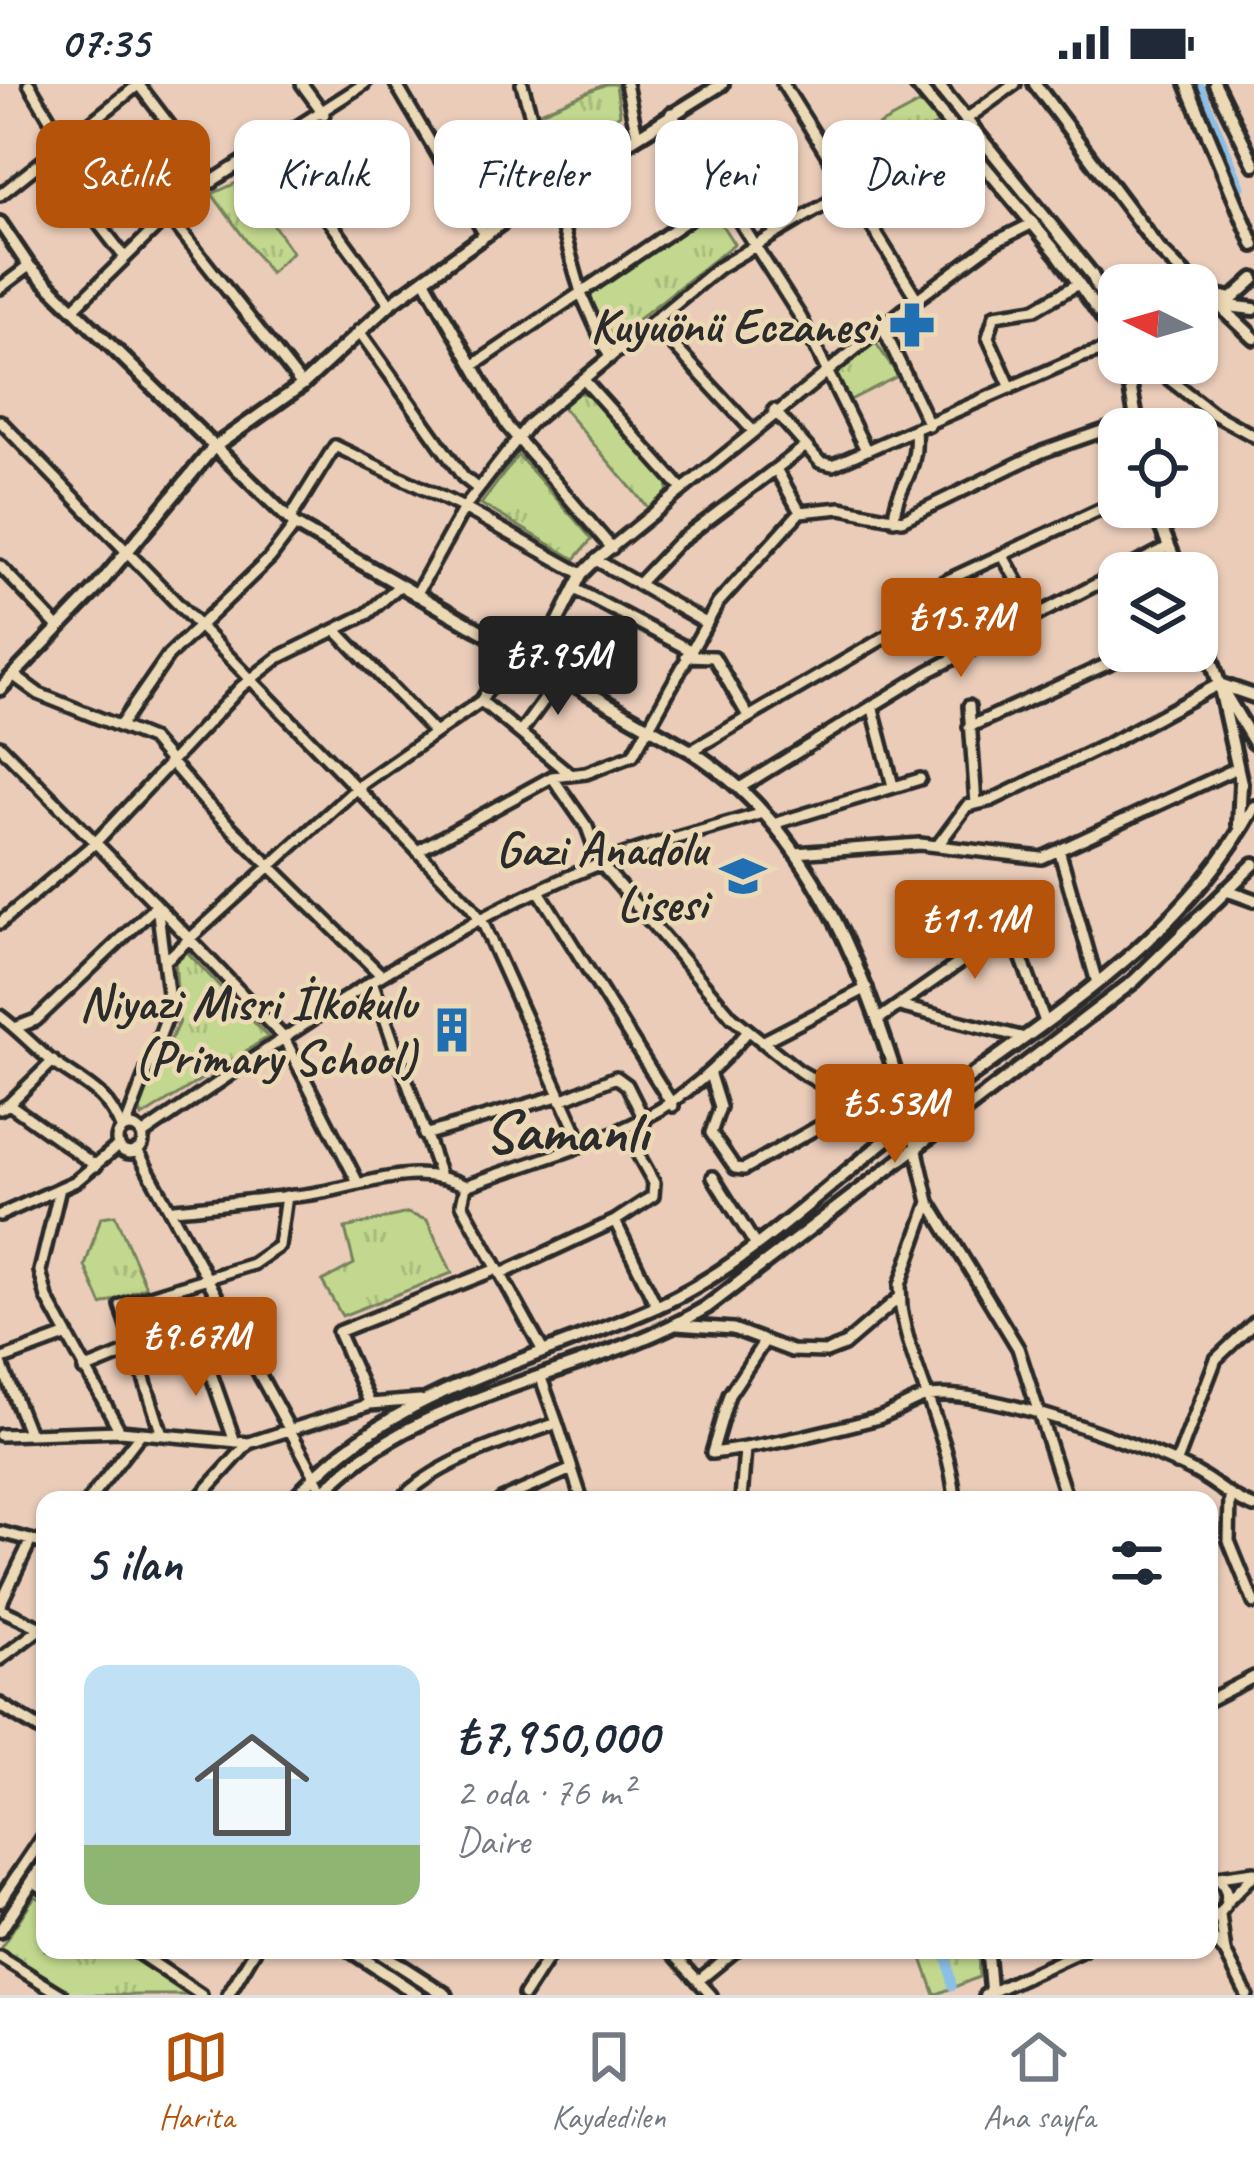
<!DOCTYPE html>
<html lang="tr">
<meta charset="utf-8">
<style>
body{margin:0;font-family:Caveat,sans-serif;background:#f6f6f7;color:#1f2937;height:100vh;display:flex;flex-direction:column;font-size:45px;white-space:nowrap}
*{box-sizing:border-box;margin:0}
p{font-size:39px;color:#747a83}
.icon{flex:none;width:66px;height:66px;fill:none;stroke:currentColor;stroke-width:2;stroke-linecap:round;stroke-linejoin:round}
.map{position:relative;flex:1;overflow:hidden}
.side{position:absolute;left:36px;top:1407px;width:1182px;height:468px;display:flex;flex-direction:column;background:#fff;border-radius:24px;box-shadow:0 3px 9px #0004}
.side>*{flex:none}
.banner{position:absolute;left:36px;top:36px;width:1182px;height:108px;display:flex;gap:24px}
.needle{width:78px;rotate:275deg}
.tools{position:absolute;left:1098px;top:180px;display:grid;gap:24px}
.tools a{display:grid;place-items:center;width:120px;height:120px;border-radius:24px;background:#fff;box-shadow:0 3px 9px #0004;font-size:60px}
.price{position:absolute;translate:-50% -102px;padding:0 27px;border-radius:12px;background:#b45309;color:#fff;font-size:39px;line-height:78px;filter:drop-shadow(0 3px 6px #0008)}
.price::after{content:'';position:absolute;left:50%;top:72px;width:36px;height:27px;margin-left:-18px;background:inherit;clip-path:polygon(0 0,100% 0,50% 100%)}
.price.selected{background:#222;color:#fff}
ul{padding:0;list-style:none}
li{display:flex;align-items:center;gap:36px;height:300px;padding:0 48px}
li+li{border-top:3px solid #e0e1e3}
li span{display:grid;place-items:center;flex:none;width:336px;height:240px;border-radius:24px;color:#555}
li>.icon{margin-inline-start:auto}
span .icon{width:144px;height:144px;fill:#fffc;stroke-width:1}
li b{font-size:51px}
h2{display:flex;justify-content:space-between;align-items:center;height:144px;padding:0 48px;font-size:51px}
.pill{padding:0 42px;border-radius:24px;background:#fff;box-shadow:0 3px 9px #0004;font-size:42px;line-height:108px}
.pill.selected{background:#b45309;color:#fff}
.status{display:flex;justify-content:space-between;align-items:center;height:84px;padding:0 60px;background:#fff;direction:ltr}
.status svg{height:33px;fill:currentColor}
.tab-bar{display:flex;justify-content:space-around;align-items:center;height:168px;border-top:3px solid #e0e1e3;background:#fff;font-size:33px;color:#747a83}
.tab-bar a{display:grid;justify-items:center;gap:6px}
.tab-bar .selected{color:#b45309}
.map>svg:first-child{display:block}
.grass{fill:url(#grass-tufts);stroke:#76825c;stroke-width:3}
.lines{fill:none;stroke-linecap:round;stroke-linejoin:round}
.canal{stroke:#8bbfe8;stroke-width:9}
.minor-casing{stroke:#2b2b2b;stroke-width:18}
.major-casing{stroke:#2b2b2b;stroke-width:20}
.minor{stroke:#ecd9b6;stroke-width:9}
.major{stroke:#ecd9b6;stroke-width:10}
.labels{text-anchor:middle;stroke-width:9;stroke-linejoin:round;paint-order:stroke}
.poi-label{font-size:48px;font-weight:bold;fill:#2b2b2b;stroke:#ecd9b6;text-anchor:end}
.district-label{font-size:60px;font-weight:bold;fill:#2b2b2b;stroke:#ecd9b6}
</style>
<div class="status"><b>07:35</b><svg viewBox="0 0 49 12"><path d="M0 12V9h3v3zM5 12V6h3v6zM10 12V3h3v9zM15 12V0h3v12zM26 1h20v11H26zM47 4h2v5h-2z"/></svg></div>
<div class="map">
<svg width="1254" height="1911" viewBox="0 0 1254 1911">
<defs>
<pattern id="grass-tufts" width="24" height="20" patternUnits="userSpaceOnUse" patternTransform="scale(3)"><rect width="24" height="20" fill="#c2d88e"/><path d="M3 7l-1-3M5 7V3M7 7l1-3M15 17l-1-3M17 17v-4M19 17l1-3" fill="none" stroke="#a7ba7b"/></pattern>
</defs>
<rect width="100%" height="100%" fill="#eaccb9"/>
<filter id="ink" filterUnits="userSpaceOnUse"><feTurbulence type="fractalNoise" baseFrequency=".00833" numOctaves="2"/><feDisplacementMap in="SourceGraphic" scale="24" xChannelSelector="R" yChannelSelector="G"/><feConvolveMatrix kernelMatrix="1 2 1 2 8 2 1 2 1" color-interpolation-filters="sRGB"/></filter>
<g filter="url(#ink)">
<!-- grass -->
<path class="grass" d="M606 0H616L620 30 556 78 547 76 538 29Z
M921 19 939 39 854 89 844 88 831 67Z
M243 96 292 168 270 189 212 110Z
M713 127 734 160 613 255 588 213Z
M874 256 898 292 850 316 835 289Z
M578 309 591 310 668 398 667 409 649 425 562 323Z
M518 371 592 455 575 475 481 420Z
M186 867 268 953 142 1033 139 1022 179 938 175 875Z
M407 1129 427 1136 452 1189 342 1232 322 1197 354 1180 345 1144Z
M115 1131 146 1203 102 1221 85 1182 101 1133Z
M35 1812 45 1818V1866H119L189 1911H71L0 1865Z
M919 1866H978L979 1893 935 1911Z"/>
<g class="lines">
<!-- canal -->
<path class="canal" d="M1199 0 1241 103
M945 1866 952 1902"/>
<!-- minor casing -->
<g class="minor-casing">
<path id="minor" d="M29 0 65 60
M138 0 213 98
M302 0 324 30
M396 0 485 151
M522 0 582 212 610 274
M626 0 637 51
M783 0 917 215
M671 29 801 234 866 366
M965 36 1015 0
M94 37 302 301
M274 61 390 220
M48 74 123 171
M0 111 138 1
M424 195 507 342 612 464
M0 204 29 182
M74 224 186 114 364 0
M653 239 752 346
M882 242 929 341
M359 247 463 393 477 404
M1148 279 1214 330 1254 352
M474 281 722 113
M584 296 682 405
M1011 304 988 253 995 231 1035 225 1078 200
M774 326 820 378 833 381 1080 273 1119 262
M0 337 468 819 482 837 582 1060
M776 385 800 428
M289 436 335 362 464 424 582 490
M894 436C895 402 919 391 915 347
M1003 472 1036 531
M596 476 704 538
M0 482 59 544
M638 500 677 459 806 362
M575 505 688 565
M416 511 464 424 529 340 718 184 954 44
M336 546 433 647
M686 572 714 573 748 632
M537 579 582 490 596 476 917 215 993 159 1033 139
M13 591 39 610 151 655 206 719 381 891
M481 617 571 691
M969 622 976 720
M873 625 893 702
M121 640 168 572 270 474 295 441
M969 643 1136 567
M520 649 561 593
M0 662 157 821 170 925 125 1044
M691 667 899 545 896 520 1119 417
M552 693 587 743 600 779 732 933 799 987 900 1045
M741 703 928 588 1168 463
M773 740 920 695
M938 761 967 722 992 716 1112 658 1219 600
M421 765 552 693 586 689 633 671 718 519 800 428 841 424 902 436 1042 368 1136 335
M795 769 920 760 1042 774 1237 684
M1060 769 1097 899
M539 807 673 1022
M0 839 95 759 241 603 278 574 367 530 398 503
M1005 847 1033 826 1044 829
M165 877 359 702 481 617 513 566
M372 897 439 1089
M903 923 1025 954
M0 932C19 946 35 964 53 978 84 1000 108 1008 122 1046
M879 935 1005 847 1015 856 1045 938
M15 944 36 936 157 821 284 954 357 1097
M762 958 867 904
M710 991 720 1023 711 1049 735 1084 744 1085 859 1020
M561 1016 616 993 627 1001 645 1037
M9 1020 53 977
M0 1025 9 1020 96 1082
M910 1037 929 1118 1018 1264 1067 1416
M117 1056a13 13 0 1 1 26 0a13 13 0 1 1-26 0Z
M142 1051C287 952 433 846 597 781 651 759 708 746 763 729
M424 1051 558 1012
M137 1066 328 1416
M713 1093 755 1160
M466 1102 462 1120 543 1267
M60 1104 40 1187 47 1214 120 1347
M929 1118 900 1201 901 1224C912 1290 950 1351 955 1416
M174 1125C214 1122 254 1115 294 1112 354 1108 408 1074 466 1102 582 1059 667 1048 748 947
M0 1131 76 1097 119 1061
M615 1137 657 1223
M501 1190 615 1137 653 1112 654 1099 624 1045
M677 1241 733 1245 792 1267 826 1268 844 1261 900 1213
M200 1258 235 1358
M764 1258 729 1311 712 1369C768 1362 820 1349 875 1335 893 1330 909 1317 925 1313 978 1300 1140 1361 1191 1386 1215 1397 1225 1412 1254 1423
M0 1276 68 1251
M0 1277 29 1350
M84 1286 133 1266
M370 1320 338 1248 497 1185
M557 1339 582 1416
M0 1351 120 1347 249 1359
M162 1351 121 1221 253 1180 279 1162 286 1112
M1176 1380 1216 1275 1254 1239
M1230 1414 1229 1457 1254 1519
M89 1416 141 1349
M197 1416 249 1359 370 1320 420 1316
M400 1416C441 1375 503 1359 557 1339L541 1294
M501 1416 572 1385
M741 1416 745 1365
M0 1448 45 1460
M0 1521 31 1456
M0 1525 41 1544
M0 1575 45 1541
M1209 1616 1254 1593
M1209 1790C1233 1800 1232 1826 1209 1837
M1218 1793 1254 1788
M33 1797 45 1805
M1227 1818 1254 1790
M1209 1850 1225 1868 1220 1831
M134 1866 201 1911
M670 1866 711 1911
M987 1866 991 1911
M1225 1868 1247 1911
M0 1873 62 1911
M698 1897 736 1866
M228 1911 255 1866
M524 1911 553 1866
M985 1911 1083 1866"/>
</g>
<!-- major casing -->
<g class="major-casing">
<path id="major" d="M916 0 1058 170 1119 257
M937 0 1092 191 1119 248
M1035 0 1158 164 1195 201
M1187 0 1254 161
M1215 0 1254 80
M0 139 29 182 295 441 691 667C818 747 869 901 910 1037
M1202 208 1232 215 1254 195
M1254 225 1219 221 1254 254
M1126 279 1138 345
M1153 423 1180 489
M1197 528 1219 600 1254 612
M0 605 96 505 213 364 302 301 390 220 524 123 722 0
M1239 741 1241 699 1219 600 1254 658
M1226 806 1254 816
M293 1416C387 1305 531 1280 658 1222 745 1183 825 1103 900 1045 1025 947 1176 867 1254 723
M317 1416C408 1307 588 1295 707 1223L1134 897 1254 780
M0 1621 45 1648
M0 1817 45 1750
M0 1847 45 1778
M350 1866 418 1911
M376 1866 446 1911"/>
</g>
<!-- minor -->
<use href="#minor" class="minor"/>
<!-- major -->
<use href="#major" class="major"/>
</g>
</g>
<!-- icons -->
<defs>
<g id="pharmacy-bare" transform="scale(3.6)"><path d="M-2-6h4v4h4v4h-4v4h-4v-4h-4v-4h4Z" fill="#1f6fb2" stroke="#ecd9b6" stroke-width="2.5" paint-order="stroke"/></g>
<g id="school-bare" transform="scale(3.6)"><path d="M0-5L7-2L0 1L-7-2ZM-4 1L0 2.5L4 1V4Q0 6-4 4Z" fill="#1f6fb2" stroke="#ecd9b6" stroke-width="2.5" paint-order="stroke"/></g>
<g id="building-bare" transform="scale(3.6)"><path d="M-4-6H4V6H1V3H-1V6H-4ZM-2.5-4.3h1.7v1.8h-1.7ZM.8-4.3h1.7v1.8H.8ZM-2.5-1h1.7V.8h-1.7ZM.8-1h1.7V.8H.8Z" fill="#1f6fb2" stroke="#ecd9b6" stroke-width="2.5" paint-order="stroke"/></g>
</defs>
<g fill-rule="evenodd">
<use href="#pharmacy-bare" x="912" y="241"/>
<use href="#school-bare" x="743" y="792"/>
<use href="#building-bare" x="452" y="946"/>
</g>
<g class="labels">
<!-- poi labels -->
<g class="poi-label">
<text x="876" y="258">Kuyuönü Eczanesi</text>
<text x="707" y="781">Gazi Anadolu<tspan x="707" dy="55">Lisesi</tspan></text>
<text x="416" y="935">Niyazi Mısri İlkokulu<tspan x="416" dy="55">(Primary School)</tspan></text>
</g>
<!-- district labels -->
<g class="district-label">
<text x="566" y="1067">Samanlı</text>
</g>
</g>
</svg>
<div class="tools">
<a><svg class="needle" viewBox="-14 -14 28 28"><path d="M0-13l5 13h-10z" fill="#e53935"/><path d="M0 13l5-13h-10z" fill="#747a83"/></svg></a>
<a><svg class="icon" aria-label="locate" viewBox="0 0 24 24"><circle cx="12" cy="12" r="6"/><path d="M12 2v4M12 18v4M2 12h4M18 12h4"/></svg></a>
<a><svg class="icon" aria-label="layers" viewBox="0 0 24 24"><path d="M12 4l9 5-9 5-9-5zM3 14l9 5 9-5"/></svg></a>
</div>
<b class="price" style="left:961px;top:596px">₺15.7M</b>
<b class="price selected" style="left:558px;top:634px">₺7.95M</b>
<b class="price" style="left:975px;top:898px">₺11.1M</b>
<b class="price" style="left:895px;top:1082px">₺5.53M</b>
<b class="price" style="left:196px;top:1315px">₺9.67M</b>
<div class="banner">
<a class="pill selected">Satılık</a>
<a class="pill">Kiralık</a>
<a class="pill">Filtreler</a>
<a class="pill">Yeni</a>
<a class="pill">Daire</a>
</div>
<section class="side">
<h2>5 ilan<svg class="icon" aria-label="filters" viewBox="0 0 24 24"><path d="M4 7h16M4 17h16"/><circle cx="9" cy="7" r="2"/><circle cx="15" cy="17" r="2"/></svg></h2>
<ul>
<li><span style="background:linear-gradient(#bfe0f5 75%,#8fb573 0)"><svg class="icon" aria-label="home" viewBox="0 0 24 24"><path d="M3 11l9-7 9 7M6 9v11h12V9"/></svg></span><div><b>₺7,950,000</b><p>2 oda · 76 m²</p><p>Daire</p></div></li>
</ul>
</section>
</div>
<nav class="tab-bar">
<a class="selected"><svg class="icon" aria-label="map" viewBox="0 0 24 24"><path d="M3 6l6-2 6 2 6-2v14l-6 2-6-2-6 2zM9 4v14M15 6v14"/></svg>Harita</a>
<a><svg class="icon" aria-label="saved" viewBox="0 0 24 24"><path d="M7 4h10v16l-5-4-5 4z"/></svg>Kaydedilen</a>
<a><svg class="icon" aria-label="home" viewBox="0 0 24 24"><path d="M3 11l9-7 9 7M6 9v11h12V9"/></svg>Ana sayfa</a>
</nav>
